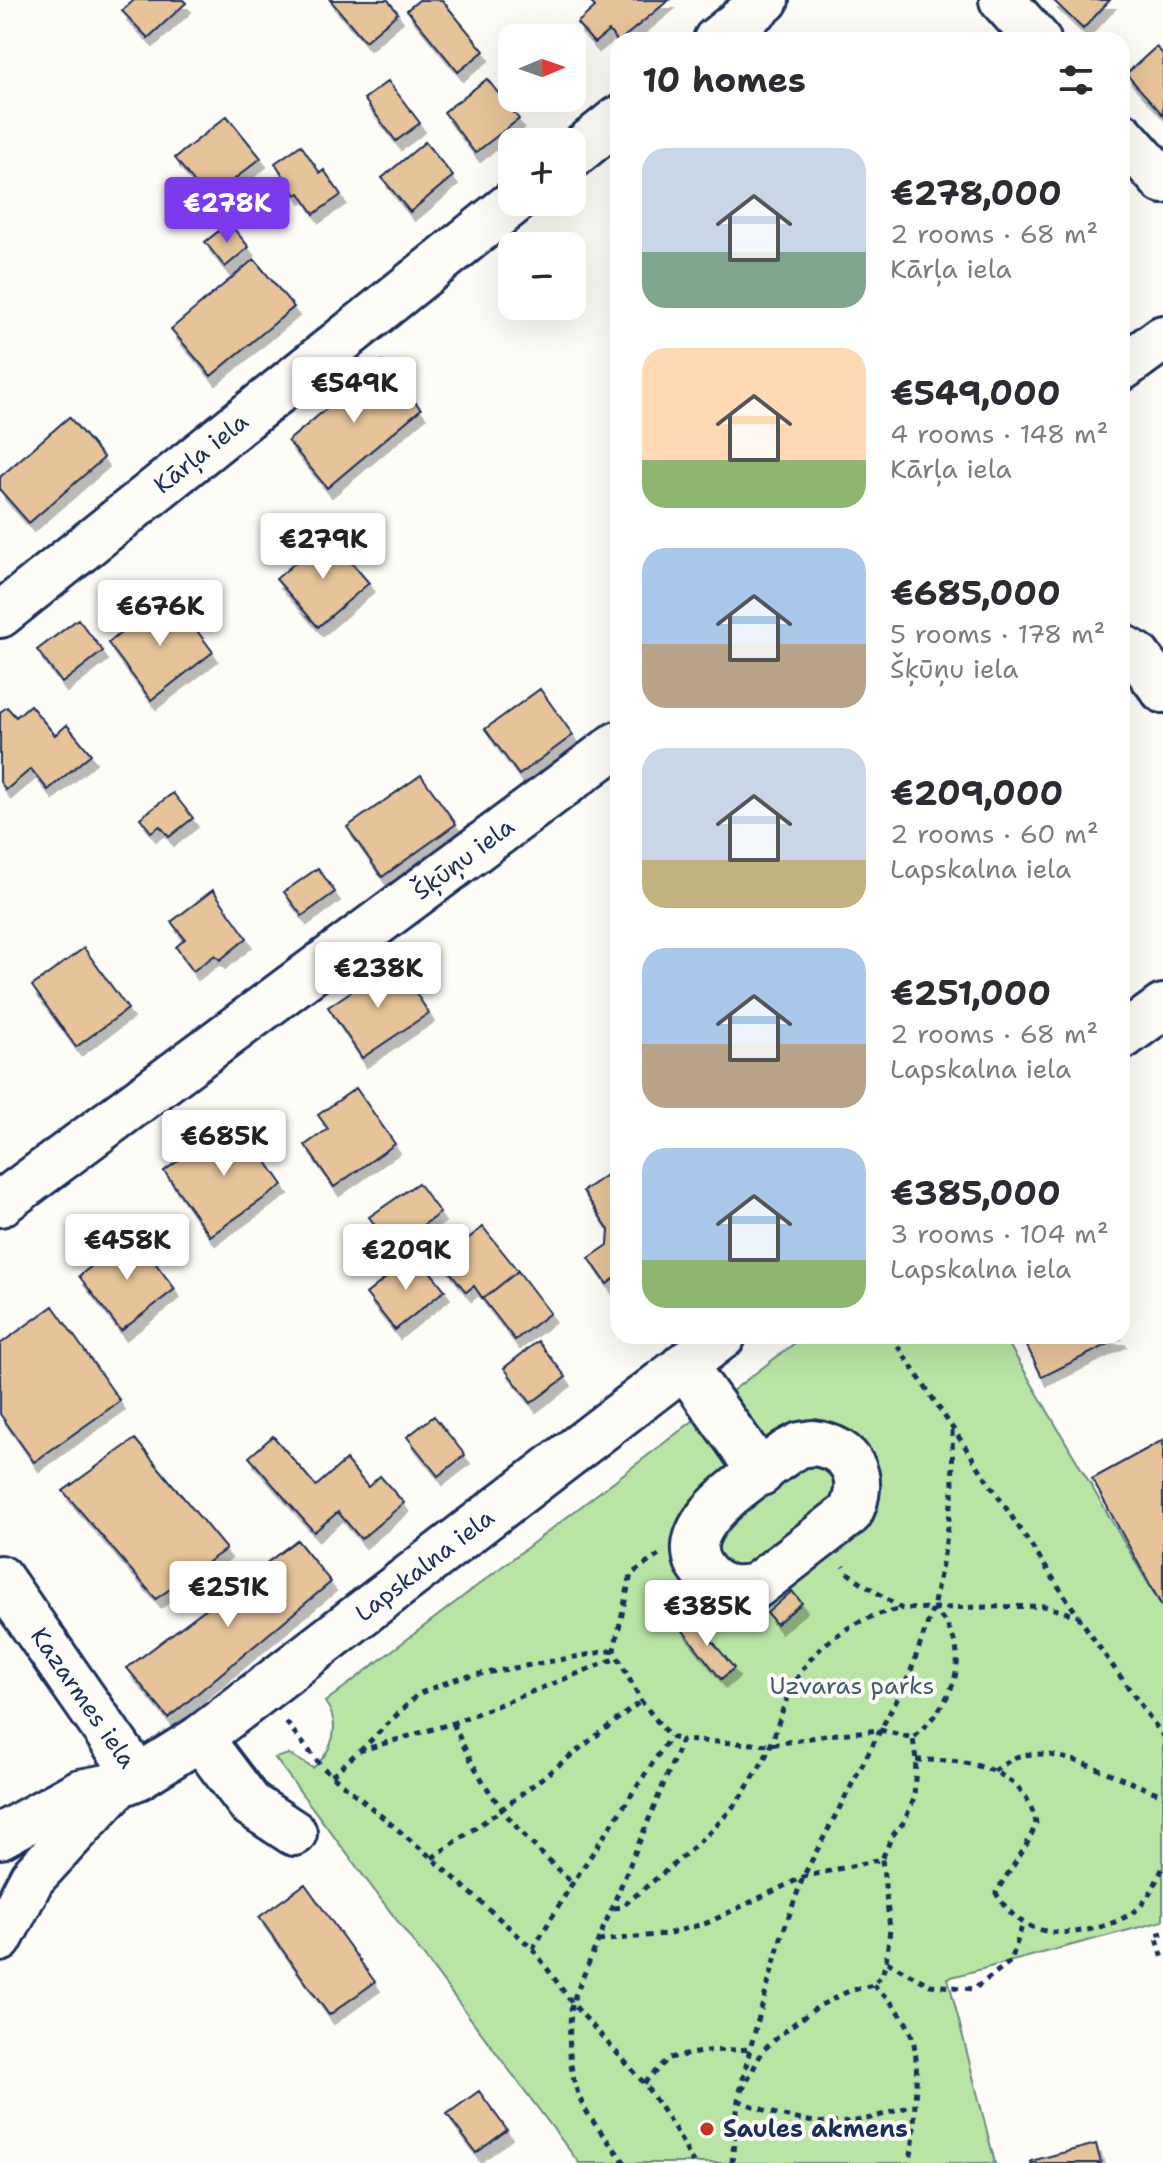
<!DOCTYPE html>
<meta charset="utf-8">
<style>
body{margin:0;font-family:"Shantell Sans",sans-serif;background:#f2f2f3;color:#2b2b33;height:100vh;display:flex;flex-direction:column;font-size:30px;white-space:nowrap}
*{box-sizing:border-box;margin:0}
p{font-size:26px;color:#7c7c81}
.icon{flex:none;width:44px;height:44px;fill:none;stroke:currentColor;stroke-width:2;stroke-linecap:round;stroke-linejoin:round}
.map{position:relative;flex:1;overflow:hidden}
.details{position:absolute;left:610px;top:32px;width:520px;height:1312px;display:flex;flex-direction:column;background:#fff;border-radius:24px;box-shadow:0 8px 32px #0002}
.details>*{flex:none}
.needle{width:52px;rotate:88deg}
.controls{position:absolute;left:498px;top:24px;display:grid;gap:16px}
.controls a{display:grid;place-items:center;width:88px;height:88px;border-radius:16px;background:#fff;box-shadow:0 8px 32px #0002;font-size:40px}
.price{position:absolute;translate:-50% -68px;padding:0 18px;border-radius:8px;background:#fff;color:#222;font-size:26px;line-height:52px;filter:drop-shadow(0 2px 4px #0008)}
.price::after{content:'';position:absolute;left:50%;top:48px;width:24px;height:18px;margin-left:-12px;background:inherit;clip-path:polygon(0 0,100% 0,50% 100%)}
.price.current{background:#7c3aed;color:#fff}
ul{padding:0;list-style:none}
li{display:flex;align-items:center;gap:24px;height:200px;padding:0 32px}
li span{display:grid;place-items:center;flex:none;width:224px;height:160px;border-radius:24px;color:#555}
li>.icon{margin-inline-start:auto}
span .icon{width:96px;height:96px;fill:#fffc;stroke-width:1}
li b{font-size:34px}
h2{display:flex;justify-content:space-between;align-items:center;height:96px;padding:0 32px;font-size:34px}
.map>svg:first-child{display:block}
.green{fill:#b8e5a3;stroke:#6a8a80;stroke-width:2}
.building{fill:#e6c398;stroke:#1b2f5e;stroke-width:2;filter:url(#shadow)}
.lines{fill:none;stroke-linecap:round;stroke-linejoin:round}
.minor-casing{stroke:#1b2f5e;stroke-width:50}
.major-casing{stroke:#1b2f5e;stroke-width:50}
.path{stroke:#1b2f5e;stroke-width:5;stroke-dasharray:6 6;stroke-linecap:butt}
.minor{stroke:#fdfcf7;stroke-width:44}
.major{stroke:#fdfcf7;stroke-width:44}
.poi-dot{fill:#c8321e;stroke:#fdfcf7;stroke-width:3}
.labels{text-anchor:middle;stroke-width:8;stroke-linejoin:round;paint-order:stroke}
.street-label{font-size:24px;fill:#1b2f5e;stroke:#fdfcf7}
.park-label{font-size:24px;fill:#425c6f;stroke:#fdfcf7}
.poi-label{font-size:24px;font-weight:bold;fill:#1b2f5e;stroke:#fdfcf7;text-anchor:start}
</style>
<div class="map">
<svg width="1163" height="2163" viewBox="0 0 1163 2163">
<defs>
<filter id="shadow"><feDropShadow dx="5" dy="9" stdDeviation="0" flood-color="#0004"/></filter>
</defs>
<rect width="100%" height="100%" fill="#fdfcf7"/>
<filter id="ink" filterUnits="userSpaceOnUse"><feTurbulence type="fractalNoise" baseFrequency=".0125" numOctaves="2"/><feDisplacementMap in="SourceGraphic" scale="16" xChannelSelector="R" yChannelSelector="G"/><feConvolveMatrix kernelMatrix="1 2 1 2 8 2 1 2 1" color-interpolation-filters="sRGB"/></filter>
<g filter="url(#ink)">
<!-- green -->
<path class="green" d="M804 1336H1004L1163 1609V1921L948 1978 995 2163H579L275 1758 289 1754 313 1768C333 1751 342 1725 325 1702Z"/>
<!-- building -->
<path class="building" d="M134 0H183L186 3 148 38 122 11Z
M330 0H388L398 13 365 41Z
M419 0H442L484 51 458 72 407 10Z
M589 0H669L618 42 609 31 594 43 577 23 595 7Z
M1053 0H1110L1083 29Z
M1156 47 1163 54V115L1126 74Z
M487 79 519 119 475 153 444 112Z
M388 81 420 123 396 141 364 99Z
M227 116 261 158 208 200 175 158Z
M425 142 453 176 410 212 382 178Z
M301 145 320 173 324 170 341 195 314 214 300 193 296 195 275 163Z
M229 223 249 247 225 267 205 242Z
M254 259 294 307 211 376 171 329Z
M382 362 421 409 327 488 288 441Z
M69 417 104 458 29 523 0 490V477Z
M328 535 369 583 318 627 276 579Z
M170 595 213 652 151 700 108 643Z
M78 619 103 651 62 683 37 650Z
M540 689 573 735 519 775 485 729Z
M30 705 55 735 67 725 91 754 48 790 31 769 6 790 0 782V712L7 707 16 717Z
M421 775 456 824 382 877 347 827Z
M173 793 193 818 169 837 160 826 151 832 140 818Z
M318 868 335 892 302 916 284 892Z
M213 890 247 938 220 960 215 955 193 971 176 947 185 939 171 922Z
M84 948 128 1009 76 1047 32 986Z
M395 962 429 1013 362 1058 328 1007Z
M356 1088 395 1144 334 1187 305 1145 328 1129 318 1115Z
M237 1119 283 1185 210 1236 164 1171Z
M618 1167V1276L607 1284 589 1258 608 1245 609 1230 583 1191Z
M418 1183 440 1213 391 1248 369 1217Z
M483 1227 518 1271 483 1299 474 1286 466 1292 441 1260Z
M133 1234 175 1289 121 1331 79 1276Z
M416 1254 445 1290 395 1330 366 1294Z
M518 1271 550 1313 515 1340 483 1299Z
M53 1306 120 1401 34 1462 0 1414V1344Z
M1022 1336H1120L1121 1338 1042 1377Z
M538 1341 566 1377 531 1403 504 1368Z
M434 1416 465 1455 438 1476 407 1437Z
M273 1436 316 1486 346 1460 368 1487 380 1476 404 1503 361 1539 338 1512 314 1532 249 1457Z
M135 1439 226 1549 156 1599 63 1491Z
M1163 1440V1608L1092 1479Z
M297 1540 331 1582 168 1718 127 1668Z
M792 1591 802 1603 776 1624 767 1613Z
M693 1617 734 1668 721 1679 680 1627Z
M305 1884 375 1982 329 2015 259 1917Z
M479 2091 507 2130 476 2153 447 2114Z
M1096 2144 1101 2163H1031V2161Z"/>
<g class="lines">
<!-- minor casing -->
<g class="minor-casing">
<g id="minor">
<path d="M1002 0 1038 40"/>
<path d="M716 40 766 0"/>
<path d="M1122 135 1163 181"/>
<path d="M572 156 618 119"/>
<path d="M1122 368 1163 338"/>
<path id="s1" d="M0 615 514 202"/>
<path d="M1122 647 1137 655 1163 690"/>
<path id="s2" d="M0 1204 618 744"/>
<path d="M684 1365 761 1473"/>
<path d="M813 1443C853 1448 867 1478 850 1513L756 1586C739 1590 723 1590 709 1577 659 1531 755 1477 787 1452L800 1445Z"/>
<path id="s3" d="M0 1578 138 1777"/>
<path d="M200 1738 250 1804 294 1833"/>
</g>
</g>
<!-- major casing -->
<g class="major-casing">
<g id="major">
<path d="M1122 1037 1163 1007"/>
<path id="s4" d="M0 1836 80 1792 118 1785 138 1777 200 1738 723 1336"/>
<path d="M0 1939 32 1878 118 1785"/>
</g>
</g>
<!-- path -->
<path class="path" d="M891 1336 1097 1644 1163 1736
M659 1555 631 1574 614 1650 641 1701 670 1737 682 1740
M933 1608 1044 1606 1078 1616
M286 1722 322 1767 432 1858 533 1949 572 2003 644 2083 675 2129 693 2163
M453 1723C484 1794 515 1831 573 1883
M360 1751 418 1694 458 1678 614 1650
M916 1760C955 1760 996 1762 1023 1793 1029 1800 1033 1813 1036 1822 1028 1849 1010 1868 996 1893 1018 1931 1050 1938 1092 1929 1107 1926 1125 1919 1137 1909 1150 1898 1156 1882 1163 1867
M994 1771C1001 1767 1009 1760 1016 1757 1058 1743 1123 1782 1163 1795
M332 1775 359 1751 453 1723 617 1658
M432 1858 501 1810 641 1701
M614 1908 622 1907C661 1873 708 1841 739 1799 750 1783 762 1765 770 1747 778 1726 783 1704 794 1684 815 1643 856 1617 900 1609
M1163 1933 1156 1935 1163 1959
M598 1941 666 1934 707 1923 803 1877 882 1859 892 1836 904 1822 914 1799 916 1760 913 1738
M533 1949 570 1887 670 1737
M887 1962 930 1985 974 1989 1011 1961 1023 1923
M873 1985C917 2024 919 2045 915 2101 914 2123 915 2142 909 2163
M644 2083 669 2058 707 2051 750 2049
M742 2091 763 2050 791 2026 819 2006 849 1991 873 1985 882 1975 886 1962 890 1929 882 1859
M738 2100C771 2114 810 2126 848 2122 870 2120 893 2111 915 2105
M625 2163C612 2145 595 2127 584 2107 567 2075 568 2038 572 2003L682 1740 771 1745 828 1735 880 1730 913 1738C954 1701 978 1653 933 1608L902 1609 849 1574 844 1566
M732 2163 738 2100 750 2049 781 1938 803 1877 909 1676 933 1608 945 1549 953 1489 952 1426"/>
<!-- minor -->
<use href="#minor" class="minor"/>
<!-- major -->
<use href="#major" class="major"/>
</g>
</g>
<!-- markers -->
<circle class="poi-dot" cx="707" cy="2129" r="8"/>
<g class="labels">
<!-- street labels -->
<g class="street-label">
<text dy="8" stroke="none"><textPath href="#s1" startOffset="258">Kārļa iela</textPath></text>
<text dy="8" stroke="none"><textPath href="#s2" startOffset="578">Šķūņu iela</textPath></text>
<text dy="8" stroke="none"><textPath href="#s4" startOffset="508">Lapskalna iela</textPath></text>
<text dy="8" stroke="none"><textPath href="#s3" startOffset="146">Kazarmes iela</textPath></text>
</g>
<!-- park labels -->
<g class="park-label">
<text x="852" y="1694">Uzvaras parks</text>
</g>
<!-- poi labels -->
<g class="poi-label">
<text x="723" y="2137">Saules akmens</text>
</g>
</g>
</svg>
<div class="controls">
<a><svg class="needle" viewBox="-14 -14 28 28"><path d="M0-13l5 13h-10z" fill="#e53935"/><path d="M0 13l5-13h-10z" fill="#7c7c81"/></svg></a>
<a>+</a>
<a>−</a>
</div>
<b class="price current" style="left:227px;top:245px">€278K</b>
<b class="price" style="left:354px;top:425px">€549K</b>
<b class="price" style="left:323px;top:581px">€279K</b>
<b class="price" style="left:160px;top:648px">€676K</b>
<b class="price" style="left:378px;top:1010px">€238K</b>
<b class="price" style="left:224px;top:1178px">€685K</b>
<b class="price" style="left:127px;top:1282px">€458K</b>
<b class="price" style="left:406px;top:1292px">€209K</b>
<b class="price" style="left:228px;top:1629px">€251K</b>
<b class="price" style="left:707px;top:1648px">€385K</b>
<section class="details">
<h2>10 homes<svg class="icon" aria-label="filters" viewBox="0 0 24 24"><path d="M4 7h16M4 17h16"/><circle cx="9" cy="7" r="2"/><circle cx="15" cy="17" r="2"/></svg></h2>
<ul>
<li><span style="background:linear-gradient(#c9d6e8 65%,#7fa58c 0)"><svg class="icon" aria-label="home" viewBox="0 0 24 24"><path d="M3 11l9-7 9 7M6 9v11h12V9"/></svg></span><div><b>€278,000</b><p>2 rooms · 68 m²</p><p>Kārļa iela</p></div></li>
<li><span style="background:linear-gradient(#ffd9b3 70%,#8fb573 0)"><svg class="icon" aria-label="home" viewBox="0 0 24 24"><path d="M3 11l9-7 9 7M6 9v11h12V9"/></svg></span><div><b>€549,000</b><p>4 rooms · 148 m²</p><p>Kārļa iela</p></div></li>
<li><span style="background:linear-gradient(#a9c7e8 60%,#b9a48a 0)"><svg class="icon" aria-label="home" viewBox="0 0 24 24"><path d="M3 11l9-7 9 7M6 9v11h12V9"/></svg></span><div><b>€685,000</b><p>5 rooms · 178 m²</p><p>Šķūņu iela</p></div></li>
<li><span style="background:linear-gradient(#c9d6e8 70%,#c2b280 0)"><svg class="icon" aria-label="home" viewBox="0 0 24 24"><path d="M3 11l9-7 9 7M6 9v11h12V9"/></svg></span><div><b>€209,000</b><p>2 rooms · 60 m²</p><p>Lapskalna iela</p></div></li>
<li><span style="background:linear-gradient(#a9c7e8 60%,#b9a48a 0)"><svg class="icon" aria-label="home" viewBox="0 0 24 24"><path d="M3 11l9-7 9 7M6 9v11h12V9"/></svg></span><div><b>€251,000</b><p>2 rooms · 68 m²</p><p>Lapskalna iela</p></div></li>
<li><span style="background:linear-gradient(#a9c7e8 70%,#8fb573 0)"><svg class="icon" aria-label="home" viewBox="0 0 24 24"><path d="M3 11l9-7 9 7M6 9v11h12V9"/></svg></span><div><b>€385,000</b><p>3 rooms · 104 m²</p><p>Lapskalna iela</p></div></li>
</ul>
</section>
</div>
